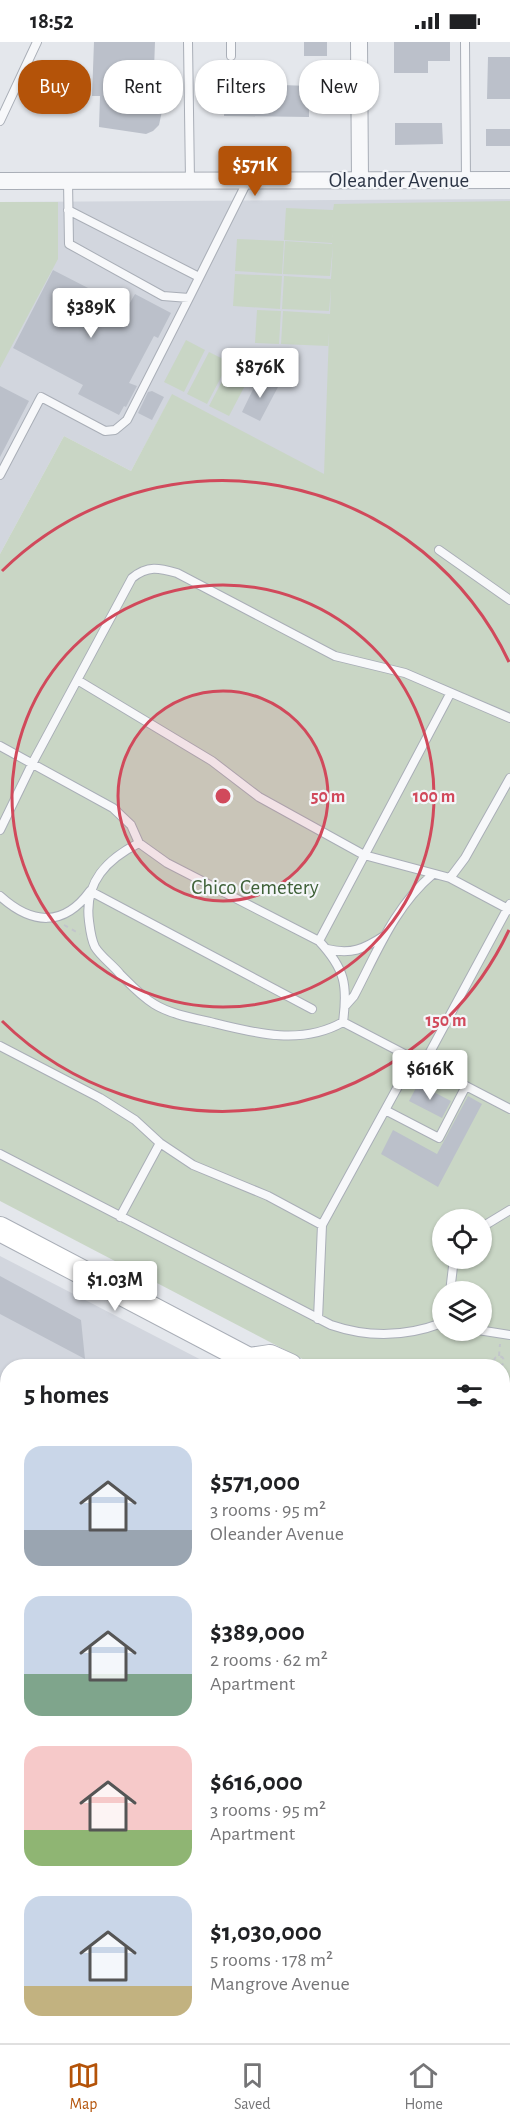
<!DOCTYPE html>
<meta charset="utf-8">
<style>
body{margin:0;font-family:"Alegreya Sans",sans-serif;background:#f6f6f6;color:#202124;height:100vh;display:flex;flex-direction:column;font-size:22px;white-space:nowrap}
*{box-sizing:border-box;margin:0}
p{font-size:20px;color:#757577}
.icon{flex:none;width:33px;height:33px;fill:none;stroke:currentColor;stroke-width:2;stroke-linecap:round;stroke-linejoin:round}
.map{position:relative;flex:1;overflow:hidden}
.drawer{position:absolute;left:0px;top:1317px;width:510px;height:684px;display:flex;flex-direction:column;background:#fff;border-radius:24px 24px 0 0;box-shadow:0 2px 4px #0004}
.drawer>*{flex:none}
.guide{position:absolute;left:18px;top:18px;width:474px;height:54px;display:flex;gap:12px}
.controls{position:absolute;left:432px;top:1167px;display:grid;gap:12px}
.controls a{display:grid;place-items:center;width:60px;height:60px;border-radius:50%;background:#fff;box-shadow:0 2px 4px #0004;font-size:30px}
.price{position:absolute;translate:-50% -51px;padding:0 14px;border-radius:6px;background:#fff;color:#222;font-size:20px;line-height:39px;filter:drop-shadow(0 2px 3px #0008)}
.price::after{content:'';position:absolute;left:50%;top:36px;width:18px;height:14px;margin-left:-9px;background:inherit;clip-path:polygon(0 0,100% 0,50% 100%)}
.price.on{background:#b45309;color:#fff}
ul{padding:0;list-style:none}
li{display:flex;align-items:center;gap:18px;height:150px;padding:0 24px}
li span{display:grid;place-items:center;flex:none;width:168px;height:120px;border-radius:18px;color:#555}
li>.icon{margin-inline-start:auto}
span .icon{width:72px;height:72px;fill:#fffc;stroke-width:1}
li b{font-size:26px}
h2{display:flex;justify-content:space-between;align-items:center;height:72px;padding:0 24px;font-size:26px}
.chip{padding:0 21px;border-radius:24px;background:#fff;box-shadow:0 2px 4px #0004;font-size:21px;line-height:54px}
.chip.on{background:#b45309;color:#fff}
.status{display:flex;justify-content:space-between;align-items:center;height:42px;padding:0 30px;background:#fff;direction:ltr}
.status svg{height:16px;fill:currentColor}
.dock{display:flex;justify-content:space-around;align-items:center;height:84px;border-top:2px solid #e0e0e0;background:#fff;font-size:16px;color:#757577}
.dock a{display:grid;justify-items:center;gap:3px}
.dock .on{color:#b45309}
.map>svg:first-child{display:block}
.built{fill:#d2d6de}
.green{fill:#c9d6c5;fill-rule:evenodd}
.building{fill:#bbc0ca}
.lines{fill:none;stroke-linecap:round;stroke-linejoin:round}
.lane-casing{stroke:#a9aeb7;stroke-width:10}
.street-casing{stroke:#a9aeb7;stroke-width:18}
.secondary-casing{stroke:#a9aeb7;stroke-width:26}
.path{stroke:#c2c5cb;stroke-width:2;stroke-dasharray:4.5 4.5;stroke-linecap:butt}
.lane{stroke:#f7f8fa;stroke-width:8}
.street{stroke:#f7f8fa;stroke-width:16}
.secondary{stroke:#fff;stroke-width:24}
.ring{fill:none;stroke:#d1495b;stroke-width:3}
.labels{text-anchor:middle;stroke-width:4.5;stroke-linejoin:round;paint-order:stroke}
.street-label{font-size:21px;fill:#2b3445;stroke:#f4f6f9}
.park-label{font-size:21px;fill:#3f6138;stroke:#f4f6f9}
.centre{fill:#d1495b;stroke:#f4f6f9;stroke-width:3}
.ring-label{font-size:18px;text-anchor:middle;font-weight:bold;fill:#d1495b;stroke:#f4f6f9;stroke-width:4.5;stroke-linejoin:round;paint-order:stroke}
</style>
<div class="status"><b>18:52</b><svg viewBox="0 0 49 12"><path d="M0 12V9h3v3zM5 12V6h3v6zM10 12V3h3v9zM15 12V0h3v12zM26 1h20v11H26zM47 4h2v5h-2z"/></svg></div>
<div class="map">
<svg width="510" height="2001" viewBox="0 0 510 2001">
<rect width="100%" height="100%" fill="#e4e7ec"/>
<!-- built -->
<path class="built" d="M510 157V531L172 353 131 429 64 394 0 512V160Z
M0 1214 213 1324H8V1632H0Z
M502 1391H510V1738H502Z"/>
<!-- green -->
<path class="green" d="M510 159V1347L503 1346 502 1324H316L0 1159V512L64 394 131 429 172 352 324 432 329 290 328 304 281 302 283 269 330 272 331 246 329 269 282 267 284 234 331 237 333 203 330 234 283 232 285 199 332 202 333 185 332 201 284 198 286 166 333 168 334 162ZM442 1178H482V1216H442ZM442 1250H482V1288H442Z
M0 160H58V217L0 326Z
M237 197 284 199 282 232 235 229Z
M235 232 282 234 280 267 233 264Z
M257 268 281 269 279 302 255 301Z
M186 298 205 308 184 350 164 340Z
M209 310 229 320 207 362 187 352Z
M231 322 251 332 229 374 209 364Z"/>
<!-- building -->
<path class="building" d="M94 0H155L153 55 161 63 162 69 159 83 153 89 146 92 99 85 100 54H92Z
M304 0H327V14H304Z
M394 0H450V19H428V31H394Z
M488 15H510V57H487Z
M225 28H254V42L309 44V75L224 74Z
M395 81H442L443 102 395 103Z
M486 87H510V104H486Z
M53 228 127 266 135 252 171 271 158 296 154 294 129 341 137 344 126 365 124 364 119 373 78 352 83 343 13 306Z
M259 335 278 345 260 379 242 370Z
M0 344 29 359 0 415Z
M152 349 164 355 152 378 138 371 148 350Z
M418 1042 451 1059 442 1076 409 1059Z
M468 1054 482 1062 438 1145 381 1112 393 1088 437 1112Z
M0 1234 81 1278 85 1317 0 1272Z"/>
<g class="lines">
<!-- lane casing -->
<g class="lane-casing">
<path id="lane" d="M188 0 190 138
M231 0V14
M465 0 466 138
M0 79 37 0
M68 139 69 202 163 254 189 256 248 138
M68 168 199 235
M0 433 41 355 105 389 115 388 127 378 189 256
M439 508 510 558
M79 639 212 719 259 755 364 813 450 836 510 868
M0 704 113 766 131 783 139 801 167 821 319 899C345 927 348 943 343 980
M0 788 33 720 132 536C148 523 159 526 177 531L335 614 405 631 510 676
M139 801C107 817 84 840 89 879 90 887 91 897 95 905 101 915 113 923 120 932 131 943 141 954 154 962 170 972 192 976 210 980 254 991 301 1004 343 980
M450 836 465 816 510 736
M0 854C32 883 64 885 90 849L312 967
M319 899 450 652
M327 907C351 913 364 907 384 894
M346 963 354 954C377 910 395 864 433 832
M343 980 510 1067
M0 1004 100 1056 135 1078 160 1101 193 1123 268 1154 322 1183
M423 1023 510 862
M385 1068 439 1096 466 1044
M0 1112 331 1283C369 1296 405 1295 442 1281
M120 1175 160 1101
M482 1185 510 1168
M450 1250 454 1216
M318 1277 322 1183 413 1017
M478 1288 510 1293
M502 1723H510"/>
</g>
<!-- street casing -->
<g class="street-casing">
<path id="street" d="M359 0 360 137
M0 139 510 138
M0 1641H8
M502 1899 510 1923
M0 1920H8
M53 1994 55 2001
M300 1994 302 2001"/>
</g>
<!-- secondary casing -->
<g class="secondary-casing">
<path id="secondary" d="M0 1187 249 1318 254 1324
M249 1318 270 1315 290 1324
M502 1367 510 1368"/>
</g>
<!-- path -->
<path class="path" d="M64 883 80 892
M494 1319a5 5 0 1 1 10 0a5 5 0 1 1-10 0Z
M499 1314 500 1302
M502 1333 510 1334
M0 1711 8 1710"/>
<!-- lane -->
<use href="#lane" class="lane"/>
<!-- street -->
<use href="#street" class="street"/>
<!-- secondary -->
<use href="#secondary" class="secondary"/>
</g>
<!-- distance rings -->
<circle cx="223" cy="754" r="105" fill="#d1495b" fill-opacity=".12"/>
<g class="ring">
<circle cx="223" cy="754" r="105"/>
<circle cx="223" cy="754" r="211"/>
<path d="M509 888A316 316 0 0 1 2 979M2 529A316 316 0 0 1 509 620"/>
</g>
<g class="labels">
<!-- street labels -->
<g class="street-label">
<text x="399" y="145">Oleander Avenue</text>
</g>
<!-- park labels -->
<g class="park-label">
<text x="255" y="852">Chico Cemetery</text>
</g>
</g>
<circle cx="223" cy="754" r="9" class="centre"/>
<g class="ring-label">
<text x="328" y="760">50 m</text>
<text x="434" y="760">100 m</text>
<text x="446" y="984">150 m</text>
</g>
</svg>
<div class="controls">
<a><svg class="icon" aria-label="locate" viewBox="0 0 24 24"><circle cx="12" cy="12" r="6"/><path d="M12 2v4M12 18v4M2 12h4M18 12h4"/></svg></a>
<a><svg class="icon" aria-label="layers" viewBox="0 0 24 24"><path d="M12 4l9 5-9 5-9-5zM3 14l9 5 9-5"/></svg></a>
</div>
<b class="price on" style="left:255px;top:155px">$571K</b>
<b class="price" style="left:91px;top:297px">$389K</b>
<b class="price" style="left:260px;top:357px">$876K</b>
<b class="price" style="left:430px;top:1059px">$616K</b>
<b class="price" style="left:115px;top:1270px">$1.03M</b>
<div class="guide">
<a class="chip on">Buy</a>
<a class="chip">Rent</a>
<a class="chip">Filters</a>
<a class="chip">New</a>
</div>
<section class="drawer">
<h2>5 homes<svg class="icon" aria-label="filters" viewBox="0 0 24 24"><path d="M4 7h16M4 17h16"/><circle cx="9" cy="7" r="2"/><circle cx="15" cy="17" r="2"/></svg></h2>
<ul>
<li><span style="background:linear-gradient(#c9d6e8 70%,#9aa5b1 0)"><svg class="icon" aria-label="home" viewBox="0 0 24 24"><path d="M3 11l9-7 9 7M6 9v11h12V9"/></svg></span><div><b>$571,000</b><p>3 rooms · 95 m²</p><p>Oleander Avenue</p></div></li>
<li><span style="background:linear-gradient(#c9d6e8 65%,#7fa58c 0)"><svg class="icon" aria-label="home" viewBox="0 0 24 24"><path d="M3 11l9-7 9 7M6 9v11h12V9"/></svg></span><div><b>$389,000</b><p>2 rooms · 62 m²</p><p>Apartment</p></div></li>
<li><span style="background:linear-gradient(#f6c9c9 70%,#8fb573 0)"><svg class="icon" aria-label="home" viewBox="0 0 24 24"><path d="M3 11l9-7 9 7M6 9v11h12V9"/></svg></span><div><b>$616,000</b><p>3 rooms · 95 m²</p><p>Apartment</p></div></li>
<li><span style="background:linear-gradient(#c9d6e8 75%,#c2b280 0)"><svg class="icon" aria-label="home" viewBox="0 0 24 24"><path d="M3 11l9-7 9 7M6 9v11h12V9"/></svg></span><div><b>$1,030,000</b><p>5 rooms · 178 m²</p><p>Mangrove Avenue</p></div></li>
</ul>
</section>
</div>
<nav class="dock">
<a class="on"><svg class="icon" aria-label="map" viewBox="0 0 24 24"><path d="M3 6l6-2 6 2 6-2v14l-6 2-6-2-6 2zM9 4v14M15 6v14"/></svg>Map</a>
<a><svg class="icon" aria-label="saved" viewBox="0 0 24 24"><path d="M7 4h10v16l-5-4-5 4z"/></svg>Saved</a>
<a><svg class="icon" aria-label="home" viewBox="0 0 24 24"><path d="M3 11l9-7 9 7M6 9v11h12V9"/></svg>Home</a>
</nav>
